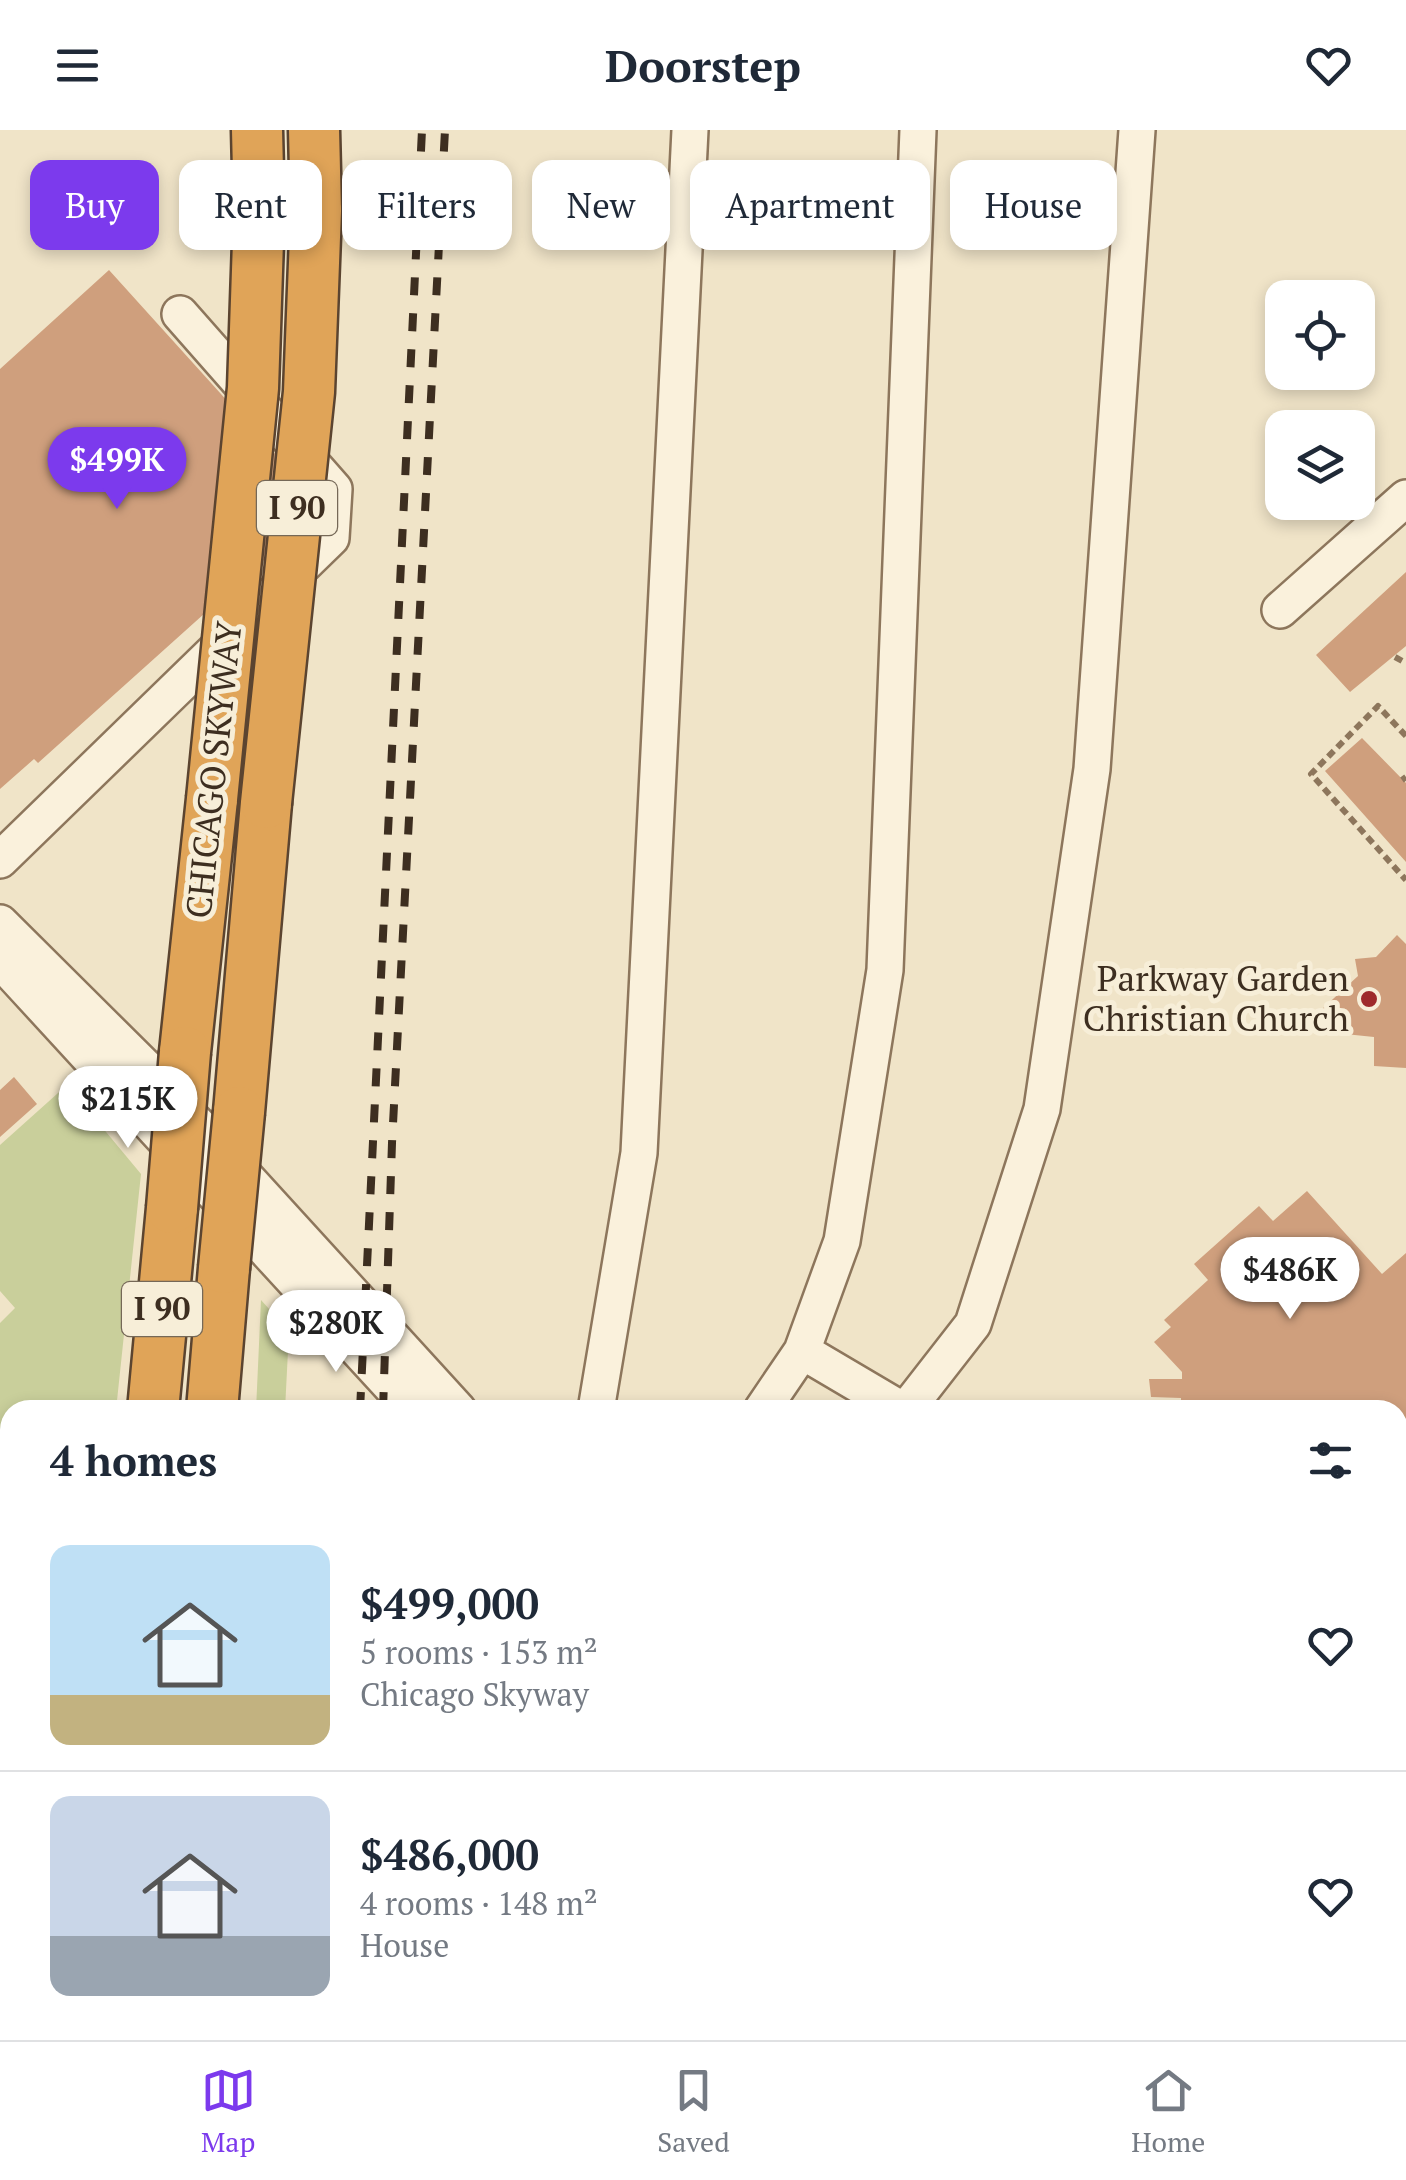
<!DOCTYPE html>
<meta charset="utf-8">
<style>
body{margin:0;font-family:"PT Serif",serif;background:#f6f6f7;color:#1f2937;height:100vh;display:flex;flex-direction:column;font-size:38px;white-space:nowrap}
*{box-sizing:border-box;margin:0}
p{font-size:32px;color:#747a83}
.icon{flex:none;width:55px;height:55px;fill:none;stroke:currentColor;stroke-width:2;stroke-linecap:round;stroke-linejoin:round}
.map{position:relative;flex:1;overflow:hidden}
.panel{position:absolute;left:0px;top:1270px;width:1408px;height:640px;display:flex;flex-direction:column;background:#fff;border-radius:30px 30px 0 0;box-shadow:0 5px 15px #0003}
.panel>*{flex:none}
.banner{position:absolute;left:30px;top:30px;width:1348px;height:90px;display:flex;gap:20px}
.tools{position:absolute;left:1265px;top:150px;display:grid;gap:20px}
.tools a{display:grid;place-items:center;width:110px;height:110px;border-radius:20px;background:#fff;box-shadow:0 5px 15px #0003;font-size:50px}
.price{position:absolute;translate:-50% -85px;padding:0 22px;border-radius:35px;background:#fff;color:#222;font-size:32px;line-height:65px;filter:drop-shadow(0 2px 5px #0008)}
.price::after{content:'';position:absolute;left:50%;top:60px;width:30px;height:22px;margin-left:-15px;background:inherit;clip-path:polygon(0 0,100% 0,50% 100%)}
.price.current{background:#7c3aed;color:#fff}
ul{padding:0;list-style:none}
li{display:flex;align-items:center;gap:30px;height:250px;padding:0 50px}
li+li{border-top:2px solid #e0e1e3}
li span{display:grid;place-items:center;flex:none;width:280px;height:200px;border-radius:20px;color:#555}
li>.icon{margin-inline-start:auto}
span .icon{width:120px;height:120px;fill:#fffc;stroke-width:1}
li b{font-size:42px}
h2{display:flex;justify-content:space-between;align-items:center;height:120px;padding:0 50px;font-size:42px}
.chip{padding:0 35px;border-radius:20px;background:#fff;box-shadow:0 5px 15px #0003;font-size:35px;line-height:90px}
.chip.current{background:#7c3aed;color:#fff}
header{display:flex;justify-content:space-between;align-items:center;height:130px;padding:0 50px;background:#fff;font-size:45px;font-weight:700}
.tab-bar{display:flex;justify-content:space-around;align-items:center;height:140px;border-top:2px solid #e0e1e3;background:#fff;font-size:28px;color:#747a83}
.tab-bar a{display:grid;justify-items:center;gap:5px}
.tab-bar .current{color:#7c3aed}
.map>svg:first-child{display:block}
.green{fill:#c9cf9b}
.building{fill:#cf9f7d}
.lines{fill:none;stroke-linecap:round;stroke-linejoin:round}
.minor-casing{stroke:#8d765c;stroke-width:40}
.major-casing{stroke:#5b4430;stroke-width:48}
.highway-casing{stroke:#5b4430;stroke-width:55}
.path{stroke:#8d765c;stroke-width:6;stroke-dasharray:8 5;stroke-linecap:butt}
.minor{stroke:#faf1dc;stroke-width:35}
.major{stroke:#f3d9a0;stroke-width:42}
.highway{stroke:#e0a458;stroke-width:50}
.rail{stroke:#3d2e20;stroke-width:8;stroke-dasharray:18 18;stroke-linecap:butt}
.highway-bridge-casing{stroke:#5b4430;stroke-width:55;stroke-linecap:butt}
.highway-bridge{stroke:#e0a458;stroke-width:50}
.poi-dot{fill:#9e2a2b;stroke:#f7eed8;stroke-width:4}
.labels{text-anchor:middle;stroke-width:10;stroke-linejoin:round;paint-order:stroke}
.shield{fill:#f7eed8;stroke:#756857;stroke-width:2.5}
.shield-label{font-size:32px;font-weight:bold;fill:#3d2e20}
.street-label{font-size:35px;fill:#3d2e20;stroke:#f7eed8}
.poi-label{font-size:35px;fill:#3d2e20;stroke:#f7eed8;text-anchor:end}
</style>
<header><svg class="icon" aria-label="menu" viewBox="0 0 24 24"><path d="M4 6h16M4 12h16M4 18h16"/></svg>Doorstep<svg class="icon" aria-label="heart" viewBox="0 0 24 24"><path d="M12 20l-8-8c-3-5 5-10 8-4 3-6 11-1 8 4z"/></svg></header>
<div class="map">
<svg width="1406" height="1910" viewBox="0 0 1406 1910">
<rect width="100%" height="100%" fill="#f0e4c8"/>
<!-- green -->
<path class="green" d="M67 955 141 1044 116 1280H10V1900H58L57 1910H0V1193L15 1178 0 1161V1015Z
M261 1170 289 1201 285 1280H256Z"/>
<!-- building -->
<path class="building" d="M109 140 323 377 38 633 34 629 0 659V239Z
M1406 442V516L1350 562 1316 525Z
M1362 608 1406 653V732L1325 641Z
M1397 805 1406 814V938L1374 936V907L1316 901 1308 892 1358 846 1355 829 1376 827Z
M14 947 37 974 0 1007V960Z
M1307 1061 1382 1144 1406 1123V1293L1402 1288 1398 1292V1280H1181V1268L1151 1267 1149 1249H1182V1242L1154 1212 1171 1197 1164 1190 1208 1150 1194 1134 1259 1076 1273 1091Z
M1398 1470 1406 1480V1669L1398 1659Z
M1398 1876 1406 1885V1910H1379L1370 1900H1398Z
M1096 1900H1178L1188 1910H1095L1090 1905Z
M1202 1900H1323L1332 1910H1191Z"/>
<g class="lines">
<!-- minor casing -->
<g class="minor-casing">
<path id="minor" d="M1280 480 1406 368
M0 730 331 408 334 359 180 184
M0 793 145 937 458 1280
M0 830 413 1280
M802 1221 842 1111 885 840 918 0
M596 1280 639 1023 690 0
M762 1280 802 1221 902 1280
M906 1280 973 1194 1042 979 1092 639 1137 0
M1398 1712 1406 1704
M998 1900 1007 1910
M1353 1900 1363 1910
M795 1910 806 1900"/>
</g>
<!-- major casing -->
<g class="major-casing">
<path id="major" d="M1398 1366 1406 1358
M906 1910V1900"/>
</g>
<!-- highway casing -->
<g class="highway-casing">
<path id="highway" d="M257 0 259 82
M314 0 316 81
M185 922 212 669
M239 982 266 673
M153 1280 172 1078
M212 1280 224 1138
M97 1910 98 1900
M164 1910 165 1900"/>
</g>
<!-- path -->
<path class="path" d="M1395 527 1406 533
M1406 606 1378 576 1311 644 1406 750
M1402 650 1406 647
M576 1910 578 1900"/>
<!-- minor -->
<use href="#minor" class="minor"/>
<!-- major -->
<use href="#major" class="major"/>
<!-- highway -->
<use href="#highway" class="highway"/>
<!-- rail -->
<path class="rail" d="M360 1280 422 0
M383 1280 392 1013 445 0
M328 1910V1900
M349 1910 350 1900"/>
<!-- highway-bridge casing -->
<g class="highway-bridge-casing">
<path id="highway-bridge" d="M212 669 253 258 259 82
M266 673 309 262 316 81
M172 1078 185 922
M224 1138 239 982"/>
</g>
<!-- highway-bridge -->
<use href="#highway-bridge" class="highway-bridge"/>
</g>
<!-- markers -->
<circle class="poi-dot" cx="1369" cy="869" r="10"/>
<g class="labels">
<!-- shield labels -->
<g class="shield">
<rect x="257" y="351" width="80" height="54" rx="8"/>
<rect x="122" y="1152" width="80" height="54" rx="8"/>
</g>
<g class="shield-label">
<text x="297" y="389">I 90</text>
<text x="162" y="1190">I 90</text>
</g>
<!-- street labels -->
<g class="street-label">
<text transform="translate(214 640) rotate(-84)" y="12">CHICAGO SKYWAY</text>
</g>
<!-- poi labels -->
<g class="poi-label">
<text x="1349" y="861">Parkway Garden<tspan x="1349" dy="40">Christian Church</tspan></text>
</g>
</g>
</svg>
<div class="tools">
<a><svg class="icon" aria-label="locate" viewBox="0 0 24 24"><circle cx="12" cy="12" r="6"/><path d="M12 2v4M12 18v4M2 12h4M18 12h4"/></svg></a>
<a><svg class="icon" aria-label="layers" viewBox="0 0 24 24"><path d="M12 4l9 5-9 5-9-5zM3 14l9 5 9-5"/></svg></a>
</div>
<b class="price current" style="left:117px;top:382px">$499K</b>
<b class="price" style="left:128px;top:1021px">$215K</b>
<b class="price" style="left:1290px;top:1192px">$486K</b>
<b class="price" style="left:336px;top:1245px">$280K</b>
<div class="banner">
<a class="chip current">Buy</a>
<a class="chip">Rent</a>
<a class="chip">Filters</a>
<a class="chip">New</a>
<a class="chip">Apartment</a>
<a class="chip">House</a>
</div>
<section class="panel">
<h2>4 homes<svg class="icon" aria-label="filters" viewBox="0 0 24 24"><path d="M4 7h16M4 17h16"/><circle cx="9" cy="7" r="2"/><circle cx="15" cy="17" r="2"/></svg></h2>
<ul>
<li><span style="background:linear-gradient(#bfe0f5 75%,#c2b280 0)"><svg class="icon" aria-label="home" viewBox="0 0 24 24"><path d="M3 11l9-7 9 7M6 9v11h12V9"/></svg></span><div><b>$499,000</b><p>5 rooms · 153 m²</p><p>Chicago Skyway</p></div><svg class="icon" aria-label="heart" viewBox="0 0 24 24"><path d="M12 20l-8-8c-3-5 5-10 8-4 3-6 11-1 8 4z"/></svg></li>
<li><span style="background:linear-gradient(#c9d6e8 70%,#9aa5b1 0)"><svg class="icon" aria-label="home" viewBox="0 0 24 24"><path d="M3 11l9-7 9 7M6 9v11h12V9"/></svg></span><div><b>$486,000</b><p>4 rooms · 148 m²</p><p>House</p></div><svg class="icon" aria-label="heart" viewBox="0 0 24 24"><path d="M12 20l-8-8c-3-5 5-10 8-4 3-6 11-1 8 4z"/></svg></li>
</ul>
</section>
</div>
<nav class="tab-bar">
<a class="current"><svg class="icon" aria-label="map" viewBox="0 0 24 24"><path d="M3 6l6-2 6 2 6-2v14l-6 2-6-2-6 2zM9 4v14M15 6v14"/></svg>Map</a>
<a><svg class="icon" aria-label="saved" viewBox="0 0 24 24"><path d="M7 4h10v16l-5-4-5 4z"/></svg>Saved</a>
<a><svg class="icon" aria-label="home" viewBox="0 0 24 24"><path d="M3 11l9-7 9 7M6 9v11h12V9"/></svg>Home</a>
</nav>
